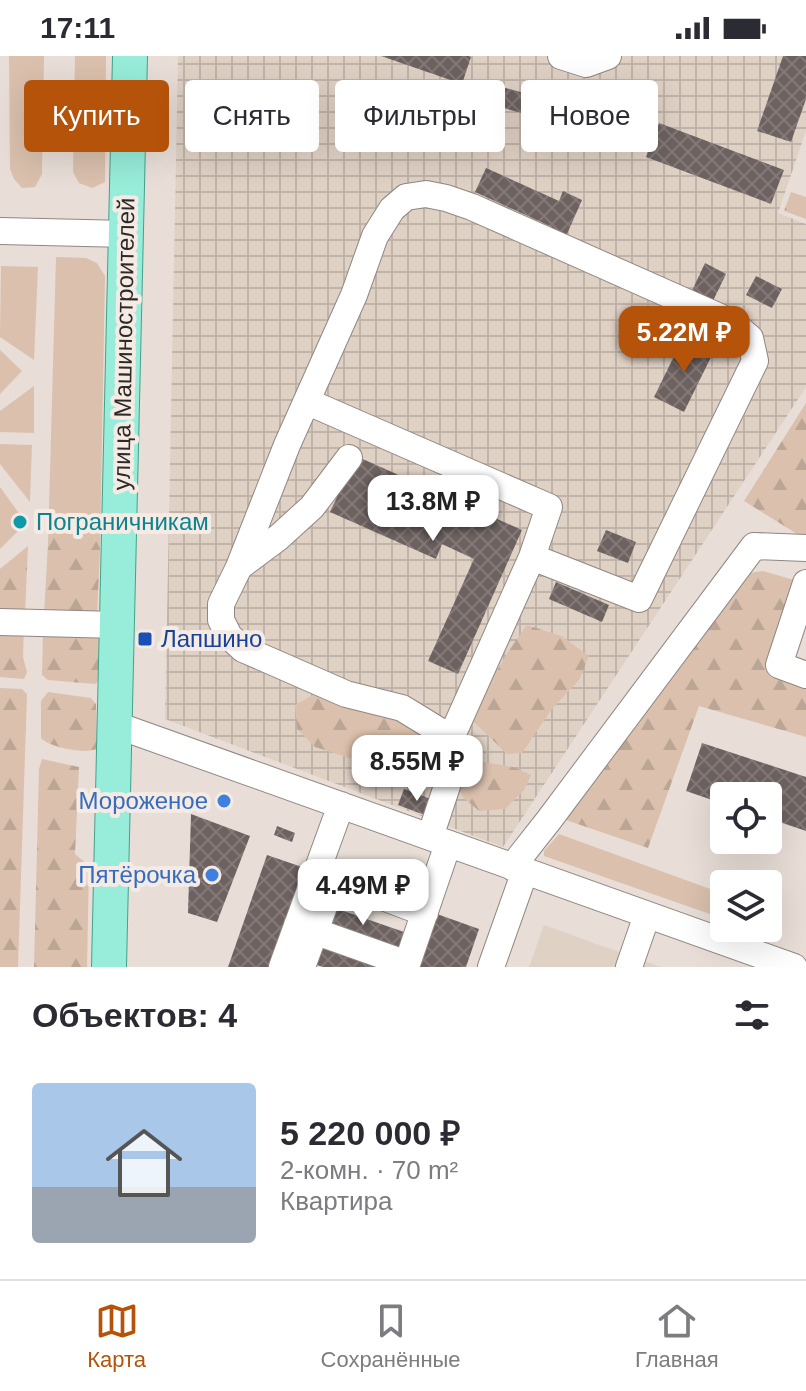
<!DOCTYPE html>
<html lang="ru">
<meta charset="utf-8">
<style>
body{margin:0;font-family:Helvetica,sans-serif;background:#f7f7f7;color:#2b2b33;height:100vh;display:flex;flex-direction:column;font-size:30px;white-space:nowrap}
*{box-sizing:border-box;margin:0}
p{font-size:26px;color:#7c7c81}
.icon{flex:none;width:44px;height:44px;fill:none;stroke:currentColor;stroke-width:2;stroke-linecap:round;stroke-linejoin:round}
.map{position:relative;height:911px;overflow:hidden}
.drawer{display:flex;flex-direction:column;background:#fff;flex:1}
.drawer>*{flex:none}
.banner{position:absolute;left:24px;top:24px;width:758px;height:72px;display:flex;gap:16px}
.controls{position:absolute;left:710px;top:726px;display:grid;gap:16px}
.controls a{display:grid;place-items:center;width:72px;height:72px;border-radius:8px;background:#fff;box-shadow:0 8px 32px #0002;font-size:40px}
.price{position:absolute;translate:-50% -68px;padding:0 18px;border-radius:16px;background:#fff;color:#222;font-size:26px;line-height:52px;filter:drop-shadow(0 2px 4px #0008)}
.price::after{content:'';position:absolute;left:50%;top:48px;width:24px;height:18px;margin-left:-12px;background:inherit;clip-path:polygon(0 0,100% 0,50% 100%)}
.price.current{background:#b45309;color:#fff}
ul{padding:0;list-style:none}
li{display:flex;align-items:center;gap:24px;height:200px;padding:0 32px}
li span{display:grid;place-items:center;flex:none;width:224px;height:160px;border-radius:8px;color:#555}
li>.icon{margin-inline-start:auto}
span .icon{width:96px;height:96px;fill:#fffc;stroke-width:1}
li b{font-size:34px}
h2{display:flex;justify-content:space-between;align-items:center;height:96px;padding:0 32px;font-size:34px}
.chip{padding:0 28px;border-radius:8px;background:#fff;box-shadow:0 8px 32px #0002;font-size:28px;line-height:72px}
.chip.current{background:#b45309;color:#fff}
.status{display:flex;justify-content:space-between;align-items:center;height:56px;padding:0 40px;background:#fff;direction:ltr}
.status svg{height:22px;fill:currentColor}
.tabs{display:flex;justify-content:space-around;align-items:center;height:112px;border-top:2px solid #e1e1e2;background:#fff;font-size:22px;color:#7c7c81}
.tabs a{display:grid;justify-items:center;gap:4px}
.tabs .current{color:#b45309}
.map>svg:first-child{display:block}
.built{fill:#e0d1c5}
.industrial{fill:url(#industrial-grid)}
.grass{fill:#dac0ad}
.forest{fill:url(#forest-firs)}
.building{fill:url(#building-cross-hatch)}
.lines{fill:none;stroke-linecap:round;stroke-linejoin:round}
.minor-casing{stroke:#908781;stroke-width:28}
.major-casing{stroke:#44a189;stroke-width:36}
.minor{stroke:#fff;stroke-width:26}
.major{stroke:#97edd9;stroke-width:34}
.culture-dot{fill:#0f9aa8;stroke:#f5ebe4;stroke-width:3}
.transit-dot{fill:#1a4fb4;stroke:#f5ebe4;stroke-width:3}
.shop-dot{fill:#3f7fe0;stroke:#f5ebe4;stroke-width:3}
.labels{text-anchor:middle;stroke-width:8;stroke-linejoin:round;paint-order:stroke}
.street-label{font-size:24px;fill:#2d2926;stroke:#f5ebe4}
.culture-label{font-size:24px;fill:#0d838f;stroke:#f5ebe4;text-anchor:start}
.transit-label{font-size:24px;fill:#164399;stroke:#f5ebe4;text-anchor:start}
.shop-label{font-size:24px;fill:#366cbe;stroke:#f5ebe4;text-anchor:end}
</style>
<div class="status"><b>17:11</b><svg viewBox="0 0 49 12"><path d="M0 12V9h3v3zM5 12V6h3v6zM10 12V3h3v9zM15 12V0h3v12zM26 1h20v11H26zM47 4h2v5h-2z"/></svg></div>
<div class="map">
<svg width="806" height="911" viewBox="0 0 806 911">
<defs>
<pattern id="industrial-grid" width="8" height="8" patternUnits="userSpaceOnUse" patternTransform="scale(2)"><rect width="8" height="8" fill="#e0d1c5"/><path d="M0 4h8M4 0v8" fill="none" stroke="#c0b3a9"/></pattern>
<pattern id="forest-firs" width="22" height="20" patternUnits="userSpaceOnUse" patternTransform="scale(2)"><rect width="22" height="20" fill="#dac0ad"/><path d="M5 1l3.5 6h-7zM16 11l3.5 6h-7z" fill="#bba595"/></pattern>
<pattern id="building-cross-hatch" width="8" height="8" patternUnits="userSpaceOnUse" patternTransform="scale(2)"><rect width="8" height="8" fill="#6d6260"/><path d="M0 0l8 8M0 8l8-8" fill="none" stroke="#827978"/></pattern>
</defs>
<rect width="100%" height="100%" fill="#e8ded7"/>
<!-- built -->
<path class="built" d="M544 869 661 911H529Z"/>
<!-- industrial -->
<path class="industrial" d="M178 0H806V75L778 157 806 168V331L503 791 165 663Z"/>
<!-- grass -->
<path class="grass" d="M9 0H44L42 118 35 131 22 132 14 123 10 113Z
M75 0H106L105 126 92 132 79 127 73 116Z
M56 201 86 202 97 207 105 220 100 492 90 474 73 470 48 487Z
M1 210 38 211 34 304 0 281Z
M0 294 22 315 0 338Z
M34 330V377L0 376V355Z
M0 388 32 389 30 446 0 408Z
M0 431 26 467 0 493Z
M559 778 724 838V863L544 800V795Z"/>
<!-- forest -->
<path class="forest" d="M791 136 806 141V163L784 155Z
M806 347V479L802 481 744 445Z
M65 462 73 470 90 474 100 492 97 561 44 558 48 487 53 472Z
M28 490 25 557 0 559V513Z
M763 515 794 524 772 615 806 627V681L699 650 648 792 560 762 748 517Z
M527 569 561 580 589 600 579 624 551 654 522 697 507 698 473 665C486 631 505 598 527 569Z
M0 571 24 572 23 601 27 616 24 623 0 621Z
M43 577 99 580 101 622 95 628 48 624 42 619Z
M0 632 22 633 27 638 18 911H0Z
M48 636 91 642 96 648 97 693C85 698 50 692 41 682V645Z
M313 639 408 667 448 701 429 719 402 718 396 720 359 705 315 691 297 673 295 649Z
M42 703 79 711 75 798 89 810 87 911H34L39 713Z
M466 703 513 711 531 719 524 734 505 753 479 755 464 742 452 724Z"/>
<!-- building -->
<path class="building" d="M381 0H469L471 1 462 28Z
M783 0H806V43L791 86 757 75Z
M481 25 538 41 532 60 476 44Z
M580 35 619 54 603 87 563 68Z
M659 67 784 114 771 148 646 101Z
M486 112 559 145 563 135 582 144 563 187 548 179 552 171 475 136Z
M705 207 726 218 711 249 690 239Z
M756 220 782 233 772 252 746 239Z
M684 280 714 295 684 356 654 341Z
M356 400 522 474 458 618 428 605 474 503 442 488 436 503 330 456Z
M606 474 636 486 628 507 597 495Z
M556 526 609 549 602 566 549 543Z
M702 687 806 721V775L768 762V740H724V748L686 735Z
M404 733 436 745 430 761 398 749Z
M191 758 250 780 217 866 188 857Z
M277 770 295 777 292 786 274 779Z
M267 799 305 812 270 911H228Z
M329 850 404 876 399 892 323 867Z
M437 858 479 873 466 911H418Z
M317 886 389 911H323L310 907Z"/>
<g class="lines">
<!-- minor casing -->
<g class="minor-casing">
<path id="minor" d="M561 0 586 8 608 0
M0 175 127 178
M308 346 549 451 532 501 451 682 402 652 346 638 243 593 229 580 221 564V548L239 511 287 389 354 239 375 180 392 153 406 141 426 138 446 142 472 151 731 266 750 282 755 305 639 543 532 501
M239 511 279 481 312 451 349 402
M806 527 779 609 806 619
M0 566 118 569
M116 669 794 911
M430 781 456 703 451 682
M512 811 549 764 754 490 806 492
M317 816 425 857
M297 869 407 908
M282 911 341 749
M302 911 334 823
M406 911 448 788
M491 911 525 815
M629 911 647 859"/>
</g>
<!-- major casing -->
<g class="major-casing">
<path id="major" d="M109 911 130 0"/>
</g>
<!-- minor -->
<use href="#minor" class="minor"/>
<!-- major -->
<use href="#major" class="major"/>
</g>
<!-- markers -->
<circle class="culture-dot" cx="20" cy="466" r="8"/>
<rect class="transit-dot" x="137" y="575" width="16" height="16" rx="4"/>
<g class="shop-dot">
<circle cx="224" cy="745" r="8"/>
<circle cx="212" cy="819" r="8"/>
</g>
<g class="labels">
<!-- street labels -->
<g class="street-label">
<text transform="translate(124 288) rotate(-89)" y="8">улица Машиностроителей</text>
</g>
<!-- culture labels -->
<g class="culture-label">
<text x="36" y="474">Пограничникам</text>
</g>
<!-- transit labels -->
<g class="transit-label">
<text x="161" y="591">Лапшино</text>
</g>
<!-- shop labels -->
<g class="shop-label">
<text x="208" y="753">Мороженое</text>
<text x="196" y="827">Пятёрочка</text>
</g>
</g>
</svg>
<div class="controls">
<a><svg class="icon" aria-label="locate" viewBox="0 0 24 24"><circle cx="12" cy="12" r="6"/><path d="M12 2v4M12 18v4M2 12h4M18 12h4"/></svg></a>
<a><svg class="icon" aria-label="layers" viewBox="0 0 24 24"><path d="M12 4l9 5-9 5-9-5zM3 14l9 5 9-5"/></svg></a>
</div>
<b class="price current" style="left:684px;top:318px">5.22M ₽</b>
<b class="price" style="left:433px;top:487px">13.8M ₽</b>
<b class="price" style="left:417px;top:747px">8.55M ₽</b>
<b class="price" style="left:363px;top:871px">4.49M ₽</b>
<div class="banner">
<a class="chip current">Купить</a>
<a class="chip">Снять</a>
<a class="chip">Фильтры</a>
<a class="chip">Новое</a>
</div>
</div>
<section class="drawer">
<h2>Объектов: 4<svg class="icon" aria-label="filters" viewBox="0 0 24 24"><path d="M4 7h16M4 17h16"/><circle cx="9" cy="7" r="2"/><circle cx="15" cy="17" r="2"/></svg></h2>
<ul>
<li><span style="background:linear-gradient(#a9c7e8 65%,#9aa5b1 0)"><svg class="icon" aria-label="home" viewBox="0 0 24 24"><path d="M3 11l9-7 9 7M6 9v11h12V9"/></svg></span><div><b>5 220 000 ₽</b><p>2-комн. · 70 m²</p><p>Квартира</p></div></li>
</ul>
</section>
<nav class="tabs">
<a class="current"><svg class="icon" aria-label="map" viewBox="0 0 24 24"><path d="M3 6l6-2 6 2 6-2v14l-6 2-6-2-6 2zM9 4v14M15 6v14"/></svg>Карта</a>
<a><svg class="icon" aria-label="saved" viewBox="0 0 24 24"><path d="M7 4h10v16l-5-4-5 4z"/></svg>Сохранённые</a>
<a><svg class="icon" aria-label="home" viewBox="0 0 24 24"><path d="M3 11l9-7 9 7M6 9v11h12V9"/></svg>Главная</a>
</nav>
